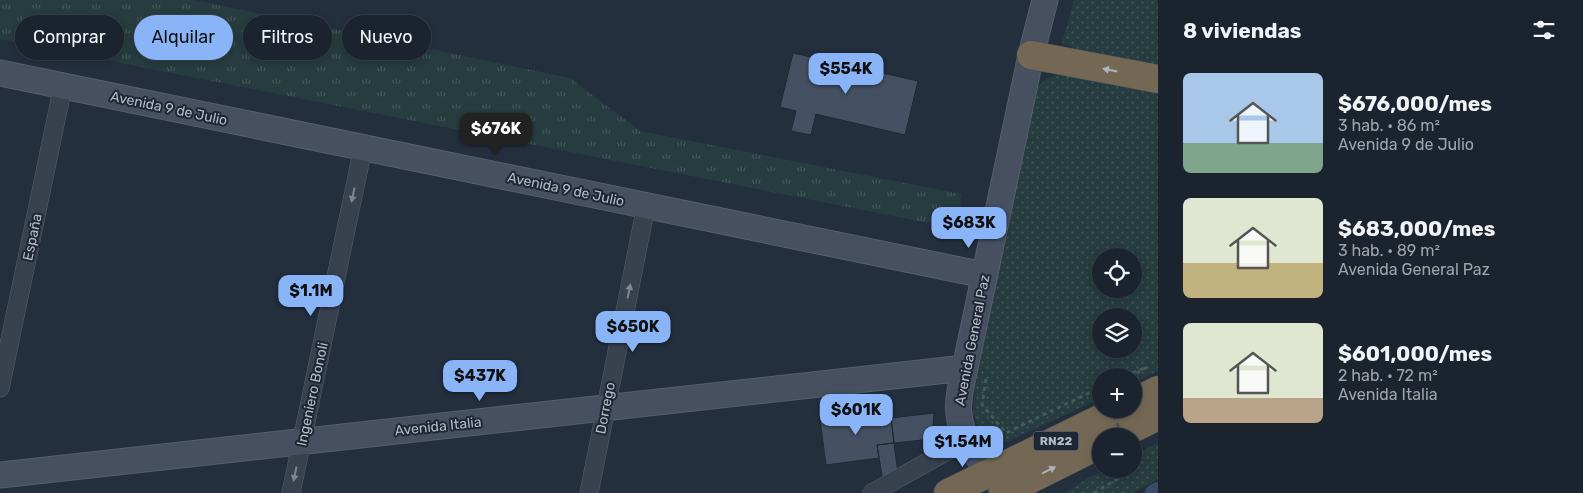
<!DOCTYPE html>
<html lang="es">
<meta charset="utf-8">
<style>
body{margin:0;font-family:Rubik,sans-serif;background:#282f3a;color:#f1f3f6;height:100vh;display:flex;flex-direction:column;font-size:19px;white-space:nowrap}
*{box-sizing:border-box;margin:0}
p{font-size:16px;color:#a0a4aa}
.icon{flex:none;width:28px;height:28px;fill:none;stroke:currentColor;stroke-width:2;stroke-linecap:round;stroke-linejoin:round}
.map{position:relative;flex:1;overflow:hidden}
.details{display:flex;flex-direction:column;background:#1b232e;width:425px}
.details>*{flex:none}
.top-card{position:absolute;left:15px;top:15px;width:475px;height:45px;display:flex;gap:10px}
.fabs{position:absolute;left:1092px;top:248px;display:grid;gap:10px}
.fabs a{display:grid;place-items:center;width:50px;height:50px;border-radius:50%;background:#1b232e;box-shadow:0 2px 8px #0003,0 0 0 1px #39404a;font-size:25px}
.price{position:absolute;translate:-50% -42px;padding:0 11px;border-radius:10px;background:#8ab4f8;color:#111;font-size:16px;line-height:32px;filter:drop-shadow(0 1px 2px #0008)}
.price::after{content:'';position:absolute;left:50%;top:30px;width:15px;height:11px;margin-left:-8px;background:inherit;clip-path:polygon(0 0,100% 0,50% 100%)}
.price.on{background:#222;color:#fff}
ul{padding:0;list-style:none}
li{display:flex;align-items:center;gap:15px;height:125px;padding:0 25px}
li span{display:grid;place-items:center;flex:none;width:140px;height:100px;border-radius:8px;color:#555}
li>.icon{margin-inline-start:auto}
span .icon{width:60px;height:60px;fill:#fffc;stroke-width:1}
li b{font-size:21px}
h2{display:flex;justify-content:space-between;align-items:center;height:60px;padding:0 25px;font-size:21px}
.pill{padding:0 18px;border-radius:22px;background:#1b232e;box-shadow:0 2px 8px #0003,0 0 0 1px #39404a;font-size:18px;line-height:45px}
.pill.on{background:#8ab4f8;color:#111}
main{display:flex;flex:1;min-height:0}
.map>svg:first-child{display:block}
.grass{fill:url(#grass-dots);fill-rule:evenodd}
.park{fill:url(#park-tufts)}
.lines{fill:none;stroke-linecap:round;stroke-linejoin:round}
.canal{stroke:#394c67;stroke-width:18}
.building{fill:#455162;stroke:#1f2835}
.street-casing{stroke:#565f6c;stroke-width:19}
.secondary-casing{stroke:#565f6c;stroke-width:27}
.highway-casing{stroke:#434c59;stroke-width:29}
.path{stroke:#44595c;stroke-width:3;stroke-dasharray:4 4;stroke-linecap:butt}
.street{stroke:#38414e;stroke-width:18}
.secondary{stroke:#465061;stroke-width:25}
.highway{stroke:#746855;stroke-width:28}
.path-bridge{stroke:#44595c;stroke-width:3;stroke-dasharray:4 4;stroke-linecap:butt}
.oneway{fill:#aeb4bd}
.oneway2{fill:#7c8592}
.labels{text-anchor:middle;stroke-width:4;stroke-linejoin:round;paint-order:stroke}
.shield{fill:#1d2633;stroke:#878f9c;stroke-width:1}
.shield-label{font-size:12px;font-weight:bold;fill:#b4bcc9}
.street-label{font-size:14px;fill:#b4bcc9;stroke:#1d2633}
</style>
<main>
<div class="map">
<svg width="1158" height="493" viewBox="0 0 1158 493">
<defs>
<pattern id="grass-dots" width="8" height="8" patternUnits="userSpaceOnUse" patternTransform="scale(1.25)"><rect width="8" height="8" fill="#263c3f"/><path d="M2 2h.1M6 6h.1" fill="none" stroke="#435659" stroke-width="1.8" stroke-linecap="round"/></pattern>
<pattern id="park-tufts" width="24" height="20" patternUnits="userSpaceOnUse" patternTransform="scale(1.25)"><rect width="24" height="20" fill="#263c3f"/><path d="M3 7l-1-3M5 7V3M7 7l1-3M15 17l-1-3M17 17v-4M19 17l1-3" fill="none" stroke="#435659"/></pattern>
</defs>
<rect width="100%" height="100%" fill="#242f3e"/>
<!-- grass -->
<path class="grass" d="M1074 0H1158V66L1088 53 1062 43Z
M1072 71 1158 86V371L1134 382V376H1101V398L1009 441 997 442 987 437 978 427 973 413 975 388 1032 97C1043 78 1050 75 1072 71ZM1101 256H1134V289H1101ZM1101 316H1134V349H1101Z
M1158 443V479L1132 493H1066C1092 474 1101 469 1134 469V455Z"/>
<!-- park -->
<path class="park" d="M0 0H194L570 78 640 131 961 194 959 229 0 39Z"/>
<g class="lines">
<!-- canal -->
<path class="canal" d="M1154 493 1158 491"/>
</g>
<!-- building -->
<path class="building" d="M793 53 918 81 905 135 816 114 811 135 791 131 796 111 780 107Z
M890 410 894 443 877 445 879 458 826 465 820 419Z
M934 413 932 439 894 443 891 418Z
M894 443 898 474 883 482 877 445Z"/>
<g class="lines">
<!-- street casing -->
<g class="street-casing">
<path id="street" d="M0 388 63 86
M291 493 363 148
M589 493 646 206
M872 493 967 440"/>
</g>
<!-- secondary casing -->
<g class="secondary-casing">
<path id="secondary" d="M0 73 984 275
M0 475 965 368
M1002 487C986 466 961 442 959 414 957 399 962 382 965 368L1031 55 1045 0"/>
</g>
<!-- highway casing -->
<g class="highway-casing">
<path id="highway" d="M1031 55 1158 79
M1134 402 1158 390
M1118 436 1158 416
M948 493 1120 409
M1003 493 1101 444"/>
</g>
<!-- path -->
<path class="path" d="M1125 376 1147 367 1132 376
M986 379 982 405 1006 433 1101 387
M1094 493 1138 467 1134 458"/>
<!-- street -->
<use href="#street" class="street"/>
<!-- secondary -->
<use href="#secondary" class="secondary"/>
<!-- highway -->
<use href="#highway" class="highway"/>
<!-- path-bridge -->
<path class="path-bridge" d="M1110 409 1123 436"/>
</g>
<!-- one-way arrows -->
<defs><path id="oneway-solid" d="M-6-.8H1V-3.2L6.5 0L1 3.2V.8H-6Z" transform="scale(1.25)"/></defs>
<g class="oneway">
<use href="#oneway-solid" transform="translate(1110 70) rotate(-169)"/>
<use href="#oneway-solid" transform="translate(1049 470) rotate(-26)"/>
</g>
<g class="oneway2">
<use href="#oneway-solid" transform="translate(353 195) rotate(102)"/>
<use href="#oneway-solid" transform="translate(629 291) rotate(-79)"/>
<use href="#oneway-solid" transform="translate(295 474) rotate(102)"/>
</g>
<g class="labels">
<!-- shield labels -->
<rect class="shield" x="1033.5" y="431.5" width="45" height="19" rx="4"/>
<g class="shield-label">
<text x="1056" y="445">RN22</text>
</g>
<!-- street labels -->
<g class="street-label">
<text transform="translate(169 108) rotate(12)" y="5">Avenida 9 de Julio</text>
<text transform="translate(566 189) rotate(12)" y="5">Avenida 9 de Julio</text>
<text transform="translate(32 237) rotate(-78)" y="5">España</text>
<text transform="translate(972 340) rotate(-79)" y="5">Avenida General Paz</text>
<text transform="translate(312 394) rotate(-78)" y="5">Ingeniero Bonoli</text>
<text transform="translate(605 408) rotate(-79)" y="5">Dorrego</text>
<text transform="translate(438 426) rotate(-6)" y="5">Avenida Italia</text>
</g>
</g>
</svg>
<div class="fabs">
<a><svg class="icon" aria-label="locate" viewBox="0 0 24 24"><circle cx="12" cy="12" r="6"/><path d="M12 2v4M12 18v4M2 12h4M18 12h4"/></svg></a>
<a><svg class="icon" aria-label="layers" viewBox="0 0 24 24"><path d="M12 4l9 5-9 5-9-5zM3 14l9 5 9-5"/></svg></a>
<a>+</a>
<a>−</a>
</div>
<b class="price" style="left:846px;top:95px">$554K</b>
<b class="price on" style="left:496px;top:155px">$676K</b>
<b class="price" style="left:969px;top:249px">$683K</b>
<b class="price" style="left:311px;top:317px">$1.1M</b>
<b class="price" style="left:633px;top:353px">$650K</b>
<b class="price" style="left:480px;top:402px">$437K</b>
<b class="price" style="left:856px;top:436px">$601K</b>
<b class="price" style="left:963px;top:468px">$1.54M</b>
<div class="top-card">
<a class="pill">Comprar</a>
<a class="pill on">Alquilar</a>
<a class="pill">Filtros</a>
<a class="pill">Nuevo</a>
</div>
</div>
<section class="details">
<h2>8 viviendas<svg class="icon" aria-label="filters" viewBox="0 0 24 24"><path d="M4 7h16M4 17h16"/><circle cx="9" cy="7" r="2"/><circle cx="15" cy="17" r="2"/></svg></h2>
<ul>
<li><span style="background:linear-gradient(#a9c7e8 70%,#7fa58c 0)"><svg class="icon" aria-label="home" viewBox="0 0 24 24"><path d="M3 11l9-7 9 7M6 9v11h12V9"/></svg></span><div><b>$676,000/mes</b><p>3 hab. · 86 m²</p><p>Avenida 9 de Julio</p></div></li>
<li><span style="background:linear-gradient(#dfe7d0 65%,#c2b280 0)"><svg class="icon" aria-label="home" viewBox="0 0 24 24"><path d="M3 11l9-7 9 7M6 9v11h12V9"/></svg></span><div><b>$683,000/mes</b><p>3 hab. · 89 m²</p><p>Avenida General Paz</p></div></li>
<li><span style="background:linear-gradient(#dfe7d0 75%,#b9a48a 0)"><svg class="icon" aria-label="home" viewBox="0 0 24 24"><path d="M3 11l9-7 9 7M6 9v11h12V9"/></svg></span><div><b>$601,000/mes</b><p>2 hab. · 72 m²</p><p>Avenida Italia</p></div></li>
</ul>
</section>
</main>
